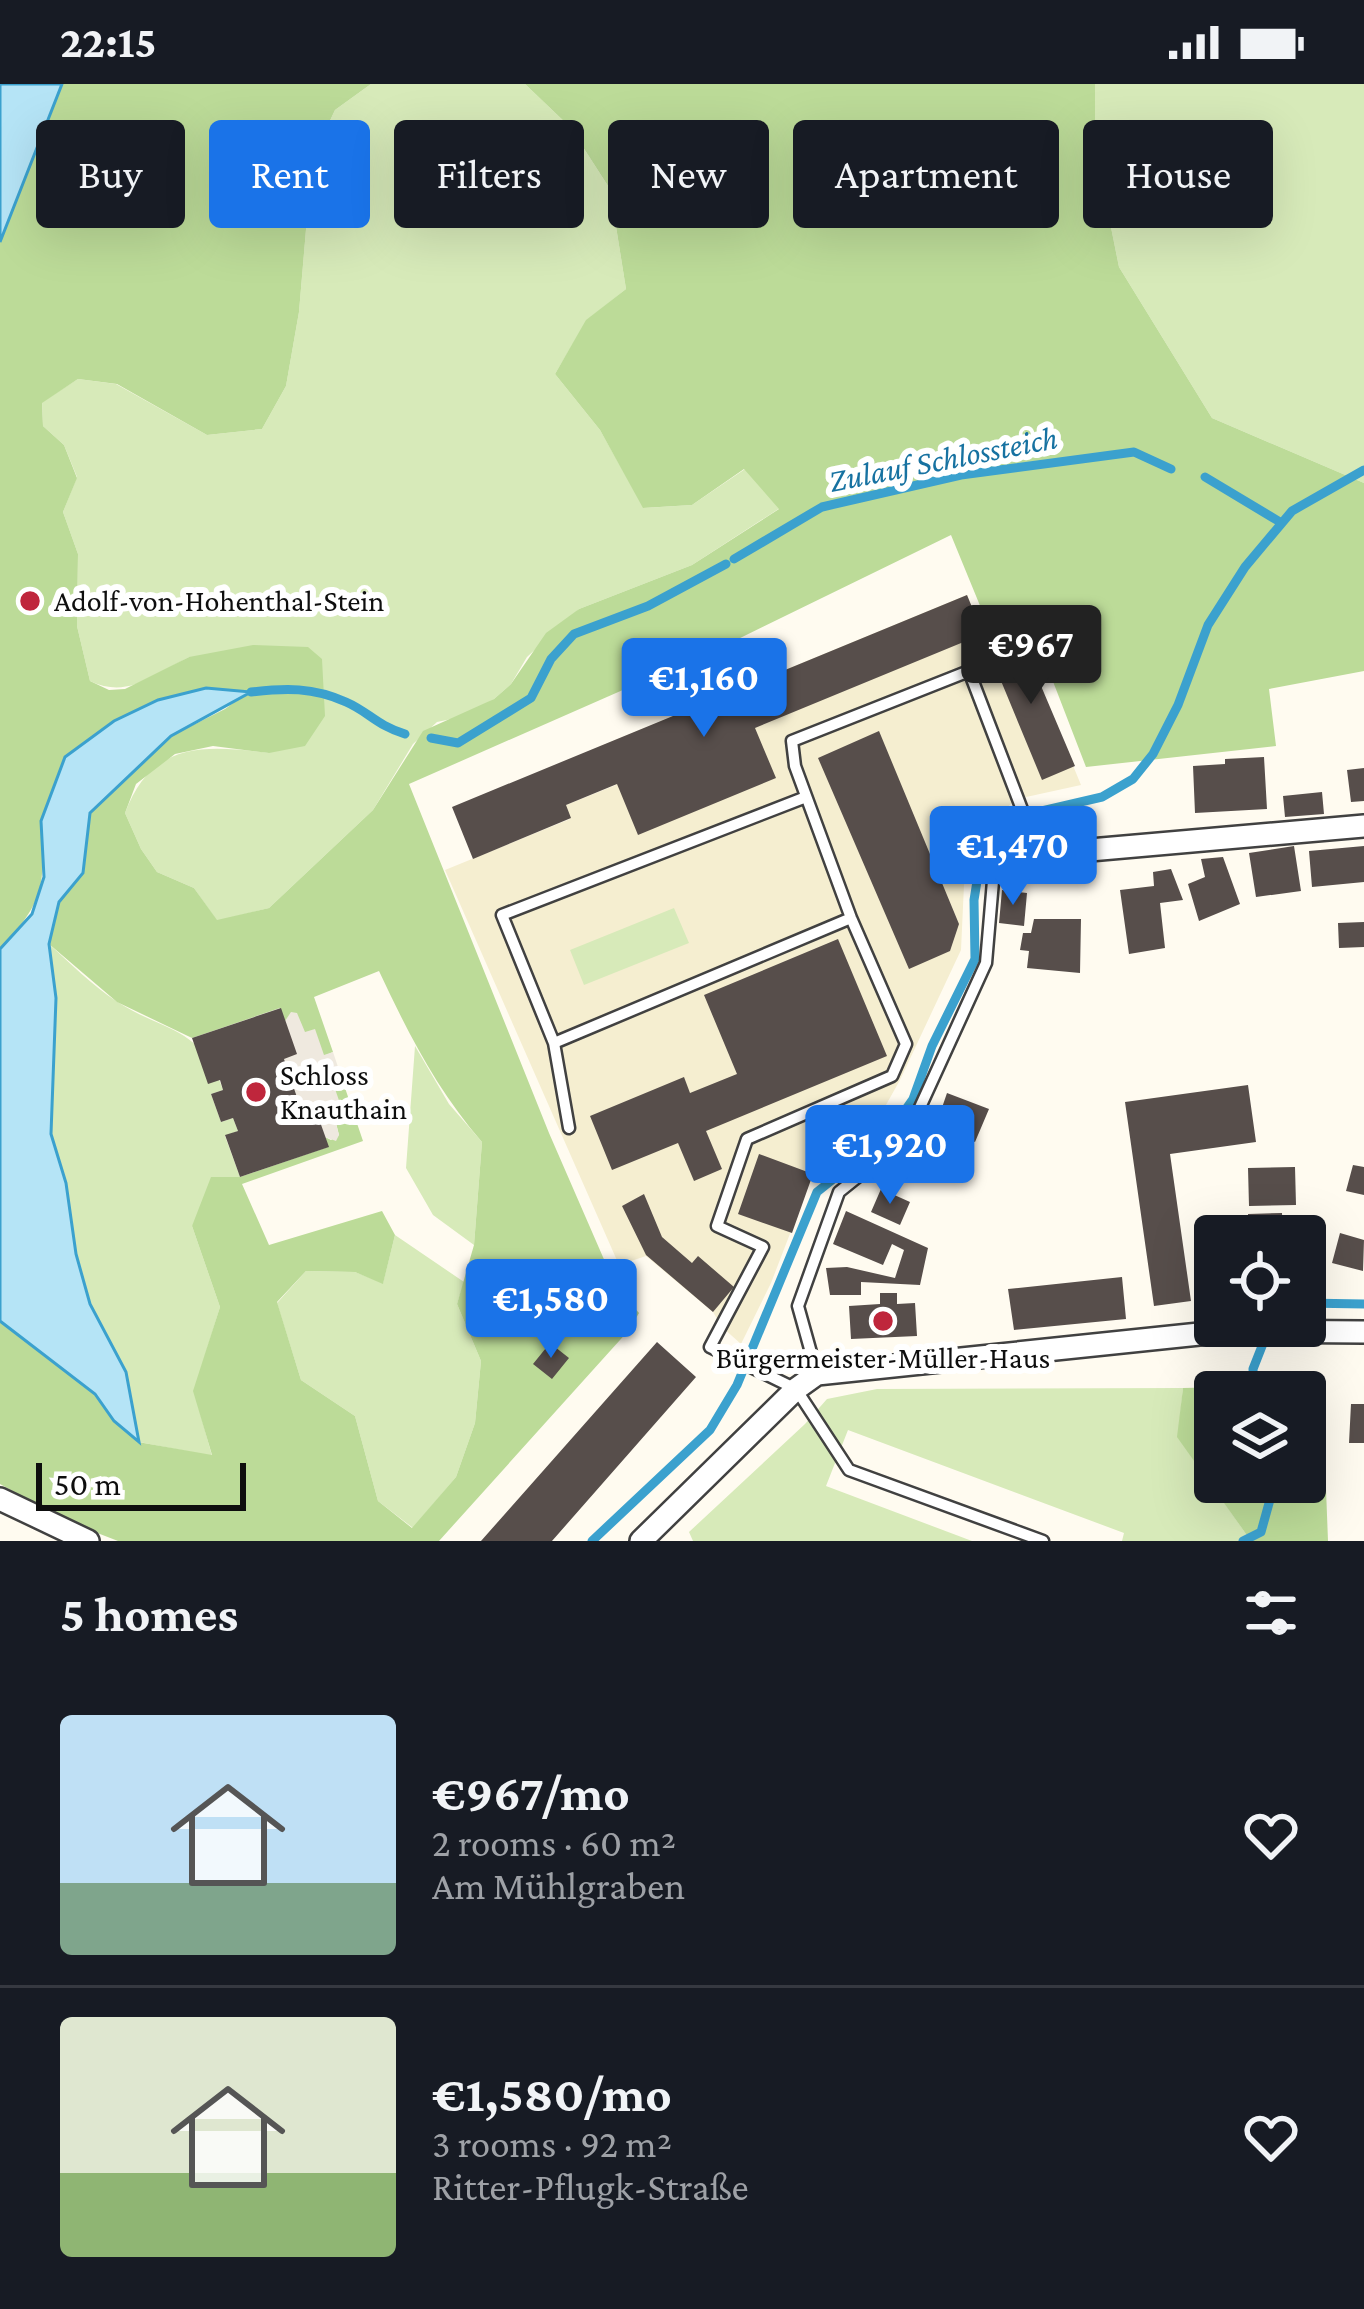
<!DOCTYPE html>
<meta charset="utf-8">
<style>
body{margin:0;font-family:"Crimson Pro",serif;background:#20242c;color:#f1f3f6;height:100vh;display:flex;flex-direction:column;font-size:45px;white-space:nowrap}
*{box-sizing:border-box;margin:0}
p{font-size:39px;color:#9ea1a6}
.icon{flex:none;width:66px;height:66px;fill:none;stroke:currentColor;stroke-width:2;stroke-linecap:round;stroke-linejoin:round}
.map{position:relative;height:1457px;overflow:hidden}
.side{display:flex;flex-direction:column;background:#171b24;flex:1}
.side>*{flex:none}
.banner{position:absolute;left:36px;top:36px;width:1293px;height:108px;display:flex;gap:24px}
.controls{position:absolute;left:1194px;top:1131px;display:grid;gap:24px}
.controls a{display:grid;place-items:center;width:132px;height:132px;border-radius:12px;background:#171b24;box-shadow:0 12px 48px #0002;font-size:60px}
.scale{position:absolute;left:36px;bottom:30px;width:210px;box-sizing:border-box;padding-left:12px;border:6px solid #0e0e0e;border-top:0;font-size:33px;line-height:42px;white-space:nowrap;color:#0e0e0e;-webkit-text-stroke:9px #fff;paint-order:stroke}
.price{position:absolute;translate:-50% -102px;padding:0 27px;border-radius:12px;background:#1a73e8;color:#fff;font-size:39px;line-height:78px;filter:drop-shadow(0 3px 6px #0008)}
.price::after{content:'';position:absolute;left:50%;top:72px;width:36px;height:27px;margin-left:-18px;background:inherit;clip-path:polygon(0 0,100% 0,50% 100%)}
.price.selected{background:#222;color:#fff}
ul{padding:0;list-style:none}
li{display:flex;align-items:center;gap:36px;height:300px;padding:0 60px}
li+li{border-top:3px solid #363941}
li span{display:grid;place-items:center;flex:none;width:336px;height:240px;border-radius:12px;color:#555}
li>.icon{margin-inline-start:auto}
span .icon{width:144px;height:144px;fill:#fffc;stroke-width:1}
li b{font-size:51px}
h2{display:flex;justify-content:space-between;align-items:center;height:144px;padding:0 60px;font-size:51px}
.chip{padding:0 42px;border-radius:12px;background:#171b24;box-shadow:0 12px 48px #0002;font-size:42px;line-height:108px}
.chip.selected{background:#1a73e8;color:#fff}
.status{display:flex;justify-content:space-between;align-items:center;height:84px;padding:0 60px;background:#171b24;direction:ltr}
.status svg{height:33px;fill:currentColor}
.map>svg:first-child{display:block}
.farmland{fill:#f5eed0}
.green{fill:#d7eab9}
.forest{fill:#bcdb98;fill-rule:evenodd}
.plaza{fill:#efe9df}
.water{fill:#b5e4f6;stroke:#3ba1ce;stroke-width:3}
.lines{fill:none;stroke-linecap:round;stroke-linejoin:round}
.stream{stroke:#3ba1ce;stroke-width:9}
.building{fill:#574e4b}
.lane-casing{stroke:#414141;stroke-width:15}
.street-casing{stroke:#414141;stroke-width:26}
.lane{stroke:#fff;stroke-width:10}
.street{stroke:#fff;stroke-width:21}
.poi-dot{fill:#bf263c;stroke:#fff;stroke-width:4.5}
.labels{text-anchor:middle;stroke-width:12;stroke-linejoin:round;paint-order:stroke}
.poi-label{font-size:30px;fill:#0e0e0e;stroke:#fff;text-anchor:start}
.water-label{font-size:33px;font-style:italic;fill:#1772a1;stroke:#fff}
</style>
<div class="status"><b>22:15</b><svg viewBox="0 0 49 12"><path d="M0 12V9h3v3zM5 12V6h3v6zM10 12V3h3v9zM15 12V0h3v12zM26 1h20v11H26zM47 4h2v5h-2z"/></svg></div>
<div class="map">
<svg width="1364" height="1457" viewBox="0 0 1364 1457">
<rect width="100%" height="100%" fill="#fffbf0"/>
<!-- farmland -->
<path class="farmland" d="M967 511 987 563 1019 550 1081 701 1017 715 986 741 973 765 964 801 961 866 900 996 882 1028 857 1055 813 1090 771 1199 741 1260 722 1243 713 1228 646 1172 619 1181 445 786 570 735 566 721 616 701 601 662Z"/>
<!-- green -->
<path class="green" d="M371 0H525L570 43 610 105 626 205 587 236 555 290 600 346 644 424 692 421 745 385 780 424 692 481 579 525 527 573 511 600 494 615 461 633 437 638 413 660 373 726 269 824 217 837 194 804 157 788 141 765 125 729C152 657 204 661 269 669L189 573C154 591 128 615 90 597L77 542 78 470 63 428 77 393 64 361 43 342 42 318 78 295 116 300 207 351 262 345 286 302 299 228 312 75 335 26Z
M1095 0H1364V399L1212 334 1119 183 1095 64Z
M674 824 689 859 584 901 570 866Z
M49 860C70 879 92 901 116 917 163 948 202 942 223 1006L211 1010 221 1038 233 1034 238 1047 225 1052 240 1093 192 1142 220 1223 194 1307 212 1372 139 1358 126 1288 90 1220 76 1170 66 1099 51 1050 56 914Z
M415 962 449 1020 482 1058 474 1161 433 1131 406 1084Z
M395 1151 464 1198 457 1220 481 1277 475 1339 456 1393 413 1444 378 1417 355 1332 301 1296 277 1219 306 1187 355 1188 383 1199Z
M1183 1304 1178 1353 1251 1457H1122L1124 1449 848 1346 826 1402 972 1457H693L689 1448 805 1340 827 1315 877 1305Z"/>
<!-- forest -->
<path class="forest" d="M62 0H371L335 26 312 75 299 228 286 302 262 345 207 351 117 300 78 295 42 319 43 342 64 361 77 394 63 428 78 470 77 542 90 597 109 606 125 605 189 573 253 561 308 563 322 575 325 632 305 662 269 669 213 662 175 670 136 700 125 729 141 765 157 788 194 804 217 836 269 824 373 726 423 647 494 615 511 600 546 549 579 525 692 481 779 425 744 385 692 421 643 424 600 346 555 290 586 236 626 205 610 105 570 43 525 0H1095V64L1119 183 1212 334 1364 399V587L1269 605 1276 662 1086 683 1027 530 990 546 951 451 732 558 409 700 549 1049 616 1203 639 1229 629 1246 439 1457H118L69 1438 0 1400V1237L95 1310 114 1337 138 1358 212 1371 193 1307 220 1223 192 1142 211 1093H240L328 1063 325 1053 331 1056 339 1051 334 1031V1001L343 998 363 1057 242 1100 269 1161 382 1127 395 1151 383 1200 355 1188 306 1187 277 1218 301 1296 355 1332 378 1417 412 1444 456 1393 475 1339 481 1277 457 1220 474 1161 482 1058C437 1006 408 949 379 887L314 913 333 968 324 972 305 949 285 937 280 924 192 954 117 918 49 860 59 818 83 789 89 729 171 652 225 625 249 608 206 604 41 737C45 803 45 816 0 865V158Z
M1322 1301 1328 1457H1251L1177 1353 1183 1304ZM1305 1308V1398H1215V1308Z"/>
<!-- plaza -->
<path class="plaza" d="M291 928 297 929 305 948 315 945 324 971 333 968 343 998 334 1002 343 1028 334 1032 339 1051 336 1057 325 1053 314 1021 301 1025 284 975 285 937Z"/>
<!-- water -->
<path class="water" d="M0 0H62L0 158Z
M206 604 251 608 171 652 90 729 83 789 59 818 49 860 56 914 51 1050 66 1099 76 1170 90 1220 126 1288 139 1358 114 1337 95 1310 0 1237V865L32 830 44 793 41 737 65 673 114 637 158 616Z"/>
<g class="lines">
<!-- stream -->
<path class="stream" d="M1205 393 1280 438
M734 475 822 423 961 391 1134 368 1171 385
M251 608C285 604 313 603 346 618 369 628 376 641 405 650
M431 654 458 659 531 614 551 575 574 550 648 522 726 480
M1305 1219 1364 1220
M1254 1308 1253 1285 1268 1247
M592 1457 710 1346 737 1301 817 1108 887 1052 913 1015 932 962 975 875 974 816 982 766 1007 735 1102 713 1133 695 1153 670 1178 621 1208 541 1245 483 1292 427 1364 386
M1243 1457 1261 1448 1271 1412 1268 1398"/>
</g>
<!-- building -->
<path class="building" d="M967 511 983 550 755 644 776 694 638 751 617 700 566 721 571 734 473 775 452 723Z
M1019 550 1075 682 1042 696 987 563Z
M879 647 959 840 950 867 909 885 818 674Z
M1264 673 1267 725 1195 729 1193 682 1225 680V675Z
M1364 684V717L1351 718 1347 686Z
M1322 708 1324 730 1285 733 1283 712Z
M1294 762 1301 807 1256 813 1249 769Z
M1364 762V798L1312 803 1309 767Z
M1223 773 1240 820 1199 837 1188 800 1205 793 1201 775Z
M1171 785 1183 816 1160 819 1165 864 1129 870 1120 806 1154 802 1153 788Z
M1002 806 1027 809 1024 842 999 839Z
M1034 835H1081L1080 889 1027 884 1029 867 1020 866 1023 849H1031Z
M1364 838V863L1339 864 1338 839Z
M838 855 887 972 706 1047 722 1085 694 1097 678 1059 612 1086 590 1032 684 993 690 1009 737 990 704 911Z
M281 924 297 970 284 975 301 1025 314 1021 329 1063 240 1093 225 1051 238 1047 233 1034 221 1038 211 1010 223 1006 220 996 208 1000 192 954Z
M1248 1001 1256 1058 1170 1070 1191 1217 1154 1222 1125 1018Z
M947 1009 989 1025 975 1058 935 1044Z
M759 1070 813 1090 792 1149 738 1130Z
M1353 1081 1364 1083V1111L1346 1107Z
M1295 1083 1296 1121 1249 1122 1248 1084Z
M881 1105 910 1118 900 1141 871 1128Z
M644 1110 662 1153 692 1179 698 1172 734 1203 713 1228 646 1171 622 1122Z
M846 1127 928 1164 920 1201 861 1198V1211H830L826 1184 847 1183 895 1194 904 1166 892 1160 883 1181 833 1160Z
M1282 1129 1283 1152H1249L1248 1130Z
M1340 1149 1364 1156 1363 1187 1332 1179Z
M1122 1193 1126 1235 1014 1246 1008 1205Z
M880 1209H897V1220L915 1219 917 1252 851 1255 849 1222 880 1220Z
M657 1258 696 1293 552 1457H481Z
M550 1259 569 1274 552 1295 533 1280Z
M1351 1320H1364V1359H1349Z"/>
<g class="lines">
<!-- lane casing -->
<g class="lane-casing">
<path id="lane" d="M1032 769 1031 749 969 587 792 657 795 682 851 834 906 960 892 992 747 1055 717 1142 763 1163 710 1263 796 1305 849 1386 1043 1457
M554 959 502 831 806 713
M569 1044 554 959 851 834
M817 1290 798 1222 839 1108 906 1054 986 879 993 797 1003 781"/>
</g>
<!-- street casing -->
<g class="street-casing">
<path id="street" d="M1003 781 1033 771 1364 742
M0 1415 88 1457
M641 1457 796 1305 817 1290 1228 1247 1364 1248"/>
</g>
<!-- lane -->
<use href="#lane" class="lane"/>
<!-- street -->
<use href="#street" class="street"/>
</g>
<!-- markers -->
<g class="poi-dot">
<circle cx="30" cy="517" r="12"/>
<circle cx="256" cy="1008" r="12"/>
<circle cx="883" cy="1237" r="12"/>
</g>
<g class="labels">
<!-- poi labels -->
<g class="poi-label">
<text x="54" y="527">Adolf-von-Hohenthal-Stein</text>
<text x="280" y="1001">Schloss<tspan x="280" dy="34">Knauthain</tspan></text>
<text x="883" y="1284" text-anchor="middle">Bürgermeister-Müller-Haus</text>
</g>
<!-- water labels -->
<g class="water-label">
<text transform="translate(943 374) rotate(-11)" y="12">Zulauf Schlossteich</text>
</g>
</g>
</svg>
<div class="controls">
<a><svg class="icon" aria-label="locate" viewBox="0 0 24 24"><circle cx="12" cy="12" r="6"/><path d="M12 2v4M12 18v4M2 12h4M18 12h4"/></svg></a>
<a><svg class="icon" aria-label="layers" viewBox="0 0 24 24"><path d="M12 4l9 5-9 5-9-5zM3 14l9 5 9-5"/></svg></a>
</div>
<div class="scale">50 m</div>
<b class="price selected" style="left:1031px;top:623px">€967</b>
<b class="price" style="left:704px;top:656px">€1,160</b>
<b class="price" style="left:1013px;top:824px">€1,470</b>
<b class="price" style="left:890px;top:1123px">€1,920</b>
<b class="price" style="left:551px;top:1277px">€1,580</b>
<div class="banner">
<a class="chip">Buy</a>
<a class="chip selected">Rent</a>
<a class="chip">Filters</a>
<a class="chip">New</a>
<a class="chip">Apartment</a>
<a class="chip">House</a>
</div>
</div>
<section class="side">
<h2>5 homes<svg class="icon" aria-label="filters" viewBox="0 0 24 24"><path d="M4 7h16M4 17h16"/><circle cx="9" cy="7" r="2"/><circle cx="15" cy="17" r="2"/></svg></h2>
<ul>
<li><span style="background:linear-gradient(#bfe0f5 70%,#7fa58c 0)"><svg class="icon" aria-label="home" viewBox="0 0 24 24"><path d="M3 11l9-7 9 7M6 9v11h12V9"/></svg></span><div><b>€967/mo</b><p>2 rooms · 60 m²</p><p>Am Mühlgraben</p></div><svg class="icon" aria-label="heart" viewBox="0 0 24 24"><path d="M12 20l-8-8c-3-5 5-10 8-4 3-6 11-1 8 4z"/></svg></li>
<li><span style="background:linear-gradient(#dfe7d0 65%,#8fb573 0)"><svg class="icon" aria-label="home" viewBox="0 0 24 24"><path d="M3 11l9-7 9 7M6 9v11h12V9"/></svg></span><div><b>€1,580/mo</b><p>3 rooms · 92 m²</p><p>Ritter-Pflugk-Straße</p></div><svg class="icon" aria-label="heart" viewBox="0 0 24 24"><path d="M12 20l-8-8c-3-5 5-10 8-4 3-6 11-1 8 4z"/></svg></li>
</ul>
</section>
